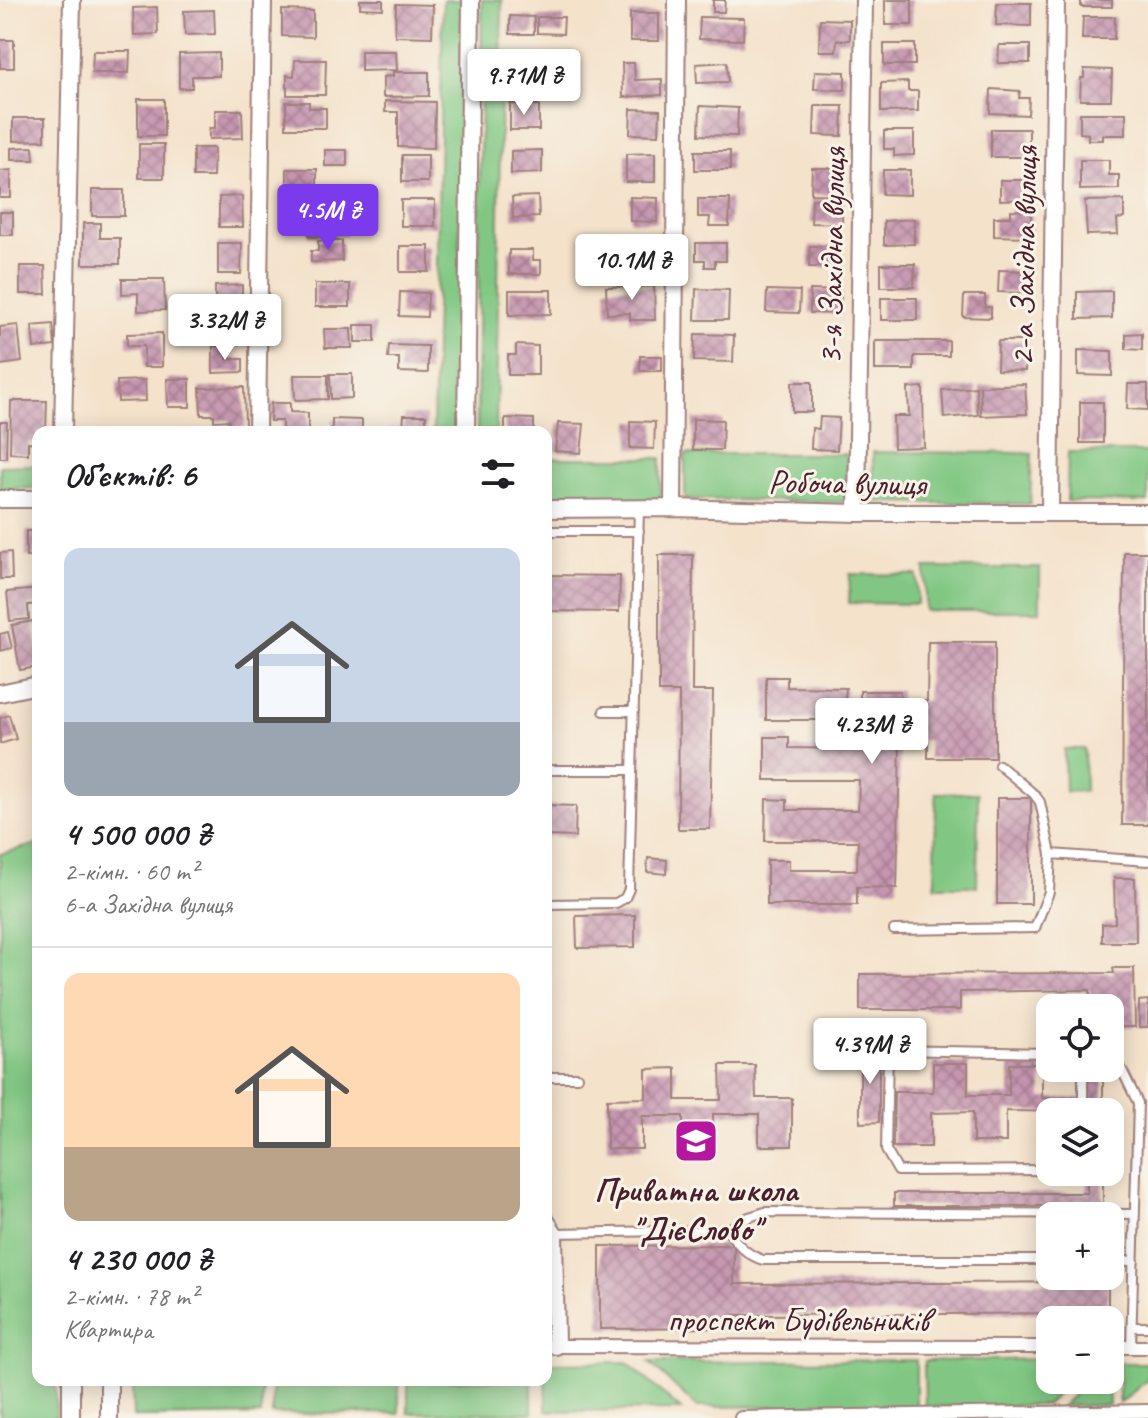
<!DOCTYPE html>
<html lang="uk">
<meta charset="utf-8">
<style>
body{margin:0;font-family:Caveat,sans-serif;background:#f6f6f6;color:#202124;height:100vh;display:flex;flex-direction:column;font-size:30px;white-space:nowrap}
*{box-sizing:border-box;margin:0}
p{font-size:26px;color:#757577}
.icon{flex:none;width:44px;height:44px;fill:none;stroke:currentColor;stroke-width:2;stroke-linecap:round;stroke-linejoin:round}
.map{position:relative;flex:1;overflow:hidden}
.sheet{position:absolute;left:32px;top:426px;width:520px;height:960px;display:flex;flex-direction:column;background:#fff;border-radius:16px;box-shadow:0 4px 20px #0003}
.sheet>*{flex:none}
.tools{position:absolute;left:1036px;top:994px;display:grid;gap:16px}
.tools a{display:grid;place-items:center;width:88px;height:88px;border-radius:16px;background:#fff;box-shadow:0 4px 20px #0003;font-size:40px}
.price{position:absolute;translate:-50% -68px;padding:0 18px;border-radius:8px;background:#fff;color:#222;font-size:26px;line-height:52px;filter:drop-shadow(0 2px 4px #0008)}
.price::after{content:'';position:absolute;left:50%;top:48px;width:24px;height:18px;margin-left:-12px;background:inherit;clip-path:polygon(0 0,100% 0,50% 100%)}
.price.active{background:#7c3aed;color:#fff}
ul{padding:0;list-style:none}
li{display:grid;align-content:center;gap:16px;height:424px;padding:0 32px}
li+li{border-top:2px solid #e0e0e0}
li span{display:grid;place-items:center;height:248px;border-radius:16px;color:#555}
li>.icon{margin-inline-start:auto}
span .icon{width:144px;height:144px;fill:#fffc;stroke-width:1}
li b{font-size:34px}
h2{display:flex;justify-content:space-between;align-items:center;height:96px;padding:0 32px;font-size:34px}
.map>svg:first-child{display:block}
.green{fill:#81c783;stroke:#667357;stroke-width:2}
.building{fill:url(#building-cross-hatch)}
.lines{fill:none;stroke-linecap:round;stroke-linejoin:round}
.service-casing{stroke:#9f807b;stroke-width:12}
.pedestrian-casing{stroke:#9f807b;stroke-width:16}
.minor-casing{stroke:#9f807b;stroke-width:20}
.service{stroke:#fff;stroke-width:8}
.pedestrian{stroke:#fff;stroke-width:12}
.minor{stroke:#fff;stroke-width:16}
.labels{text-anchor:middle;stroke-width:6;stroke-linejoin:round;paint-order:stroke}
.street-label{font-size:34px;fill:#4a1f2b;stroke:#f7f3e8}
.poi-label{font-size:34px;font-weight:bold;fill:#4a1f2b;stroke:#f7f3e8}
</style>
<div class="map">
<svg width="1148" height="1418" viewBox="0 0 1148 1418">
<defs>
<pattern id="building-cross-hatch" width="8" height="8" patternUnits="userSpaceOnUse" patternTransform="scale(2)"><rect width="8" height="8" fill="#c696b0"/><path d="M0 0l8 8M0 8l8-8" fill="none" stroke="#a37a8f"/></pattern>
</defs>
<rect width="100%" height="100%" fill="#f7f3e8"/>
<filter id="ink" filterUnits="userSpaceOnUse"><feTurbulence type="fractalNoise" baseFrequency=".0125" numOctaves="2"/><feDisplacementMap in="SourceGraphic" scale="16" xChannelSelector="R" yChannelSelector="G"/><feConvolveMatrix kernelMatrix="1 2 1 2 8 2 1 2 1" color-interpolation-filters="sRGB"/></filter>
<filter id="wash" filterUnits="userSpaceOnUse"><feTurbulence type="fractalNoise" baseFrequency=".006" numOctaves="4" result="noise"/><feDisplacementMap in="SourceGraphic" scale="32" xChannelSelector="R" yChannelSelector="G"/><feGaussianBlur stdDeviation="1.8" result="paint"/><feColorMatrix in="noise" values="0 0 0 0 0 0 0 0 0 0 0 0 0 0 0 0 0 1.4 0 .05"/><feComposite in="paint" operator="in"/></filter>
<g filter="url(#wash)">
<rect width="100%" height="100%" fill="#f4e2cb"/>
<!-- green -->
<path class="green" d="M443 0H462L458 432H433Z
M482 0H502L496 432H477Z
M873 452 1032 453 1030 504 873 502Z
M1068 452H1148V502L1067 501Z
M685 454H847L846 502 685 499Z
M546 458H661L660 498 654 504 546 503Z
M38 465V488L0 489V466Z
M925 568H1040V611H925Z
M850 574 917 575V604L849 603Z
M1064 749H1084L1085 791 1065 792Z
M936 793H978L977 886H935Z
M38 844V1380H56V1418H0V854Z
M1050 1359V1380H1071L1046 1405 925 1407 924 1361Z
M916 1360V1406L697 1407 649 1362Z
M627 1362 681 1410 546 1411V1363Z
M1119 1363H1148V1379L1119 1404Z
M132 1380H261V1415L133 1417Z
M272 1380H399V1413L272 1414Z
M408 1380H532V1413H408Z
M1089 1380H1108L1109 1405 1062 1406Z"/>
<g id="blocks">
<!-- building -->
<path class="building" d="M360 0H383V9L360 8Z
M713 0H725L724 12H713Z
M885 0H912V25H885Z
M1081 0H1112V7H1081Z
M997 3H1031V26L996 25Z
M396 4 433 5 432 37 395 36Z
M157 7 158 34 134 35 133 8Z
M214 10 215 34 185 35 184 11Z
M282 10 313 11V37L282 36Z
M630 13H659V41H630Z
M510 16 534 17V34H510Z
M537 17H564L563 34 537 33Z
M700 17 744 18 743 40 699 39Z
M1083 17H1115L1114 39H1082Z
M820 19 850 20V40H837L836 51H819Z
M0 40H14V68H0Z
M884 44H915V65H884Z
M999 45H1030V63H998Z
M93 51H130L129 73H92Z
M361 51H396L397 70 361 71Z
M219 53V76H192V88H179V54Z
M295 60H326L325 95H287V75L294 76Z
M555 61 556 83 511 84 510 62Z
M727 62 728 82 697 83 696 64Z
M622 63H634L635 80 662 79V95L623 97Z
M1084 69 1112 70 1111 100H1080L1081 78H1084Z
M815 71 845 72V90L814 89Z
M393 72H429V96L383 97V77L393 76Z
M908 82V91H918V111L881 112V83Z
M991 89 1020 91 1019 98H1029L1028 115 990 113Z
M138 99H164V136H138Z
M385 101 435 102 434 148 398 147V112H385Z
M286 102H309V108H326V128H286Z
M510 104 539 105V130H510Z
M700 106 738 108 737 136 699 135Z
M815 106H843L842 136 814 135Z
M631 109 660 110 659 135 630 134Z
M215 110H242L243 138 209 139V128H215Z
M1080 113H1126V135H1103V140H1088V134L1080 133Z
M13 118H45V140L13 141Z
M991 129H1029V157H991Z
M884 131H914V155L894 156V149H884Z
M139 144H164V178H139Z
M33 147 34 160H11V148Z
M193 148H214L213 177H193Z
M325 150H347V166H325Z
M542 150V173L511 174V151Z
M695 151H730V170H695Z
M655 153V182H626V154Z
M402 155H428V182H402Z
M1080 160H1109V175H1119V189L1080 190Z
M812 168H842L841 195 811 194Z
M287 169H317V190H287Z
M11 170V198H0V171Z
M883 170H910V195L882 194Z
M1000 180H1031V199L1000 200Z
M92 190H124V216H92Z
M242 196 243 227H219V197Z
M538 196 539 217 513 218 512 197Z
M630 197 658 198 657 222 630 221Z
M698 199H730L729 226H709L710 217H698Z
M812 199 842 200V224L811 223Z
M401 200H435V226H401Z
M1124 200V218L1117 219 1118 234 1087 235 1085 201Z
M1011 210 1031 211V237L994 236V217H1011Z
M0 212H13V235H0Z
M345 213 346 235 309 237 308 222H314V214Z
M914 219V244L884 245V221Z
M83 223H100V238H120V264H83Z
M318 241H342V261L311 262V251H318Z
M218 243H242L241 274H218Z
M696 243H726V261H715V267H705V260H696Z
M400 246H429V272H400Z
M810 246H840V267H809Z
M509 250H533V260H541V274H509Z
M621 253H652L653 278 622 279Z
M881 264H915L914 287H881Z
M20 266H45L46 294H20Z
M999 270 1026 271V293L998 292Z
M122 279H164L165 310 138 311V293L122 294Z
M315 284H350V307H315Z
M242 285V309H215V286Z
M654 286 655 320H630V313L607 314 606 287Z
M696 289 729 290 728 320H695Z
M509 290H551V314L509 315Z
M767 290 800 291 799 313 766 312Z
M810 290 841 291 840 314 810 313Z
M1112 291V318L1077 319V292Z
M400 292 428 293 427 317 399 316Z
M964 295H985V307H991V318L963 317Z
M881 298H917V320H881Z
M53 324 55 346 34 348 32 326Z
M18 325 22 362 0 365V327Z
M355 325H375V342H355Z
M324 329H351L352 348H325Z
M162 333V367H144V346H127V334Z
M1142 333V350L1126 349V334Z
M695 334 734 335 733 362 694 361Z
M875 341H949V356H914V370H875Z
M998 341H1026L1025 371 997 370Z
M389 345 428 346V373L399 372V358H388Z
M516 345 538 346V375H508V355H516Z
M213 346H226L227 359H243V372L213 373Z
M1078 350 1112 351V376L1078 375Z
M640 356H662V371H640Z
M330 374H352V398L331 399Z
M294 375H328V399L295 400Z
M167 379H190V407H168Z
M145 380 146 401 118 402 117 381Z
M792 382H812V412H792Z
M1025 384 1027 414 981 416 980 386Z
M1128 384H1148V410L1127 409Z
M244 387 245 427 229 428V420L214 421V415H201L200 388Z
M923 387 924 447 894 448 893 416H909L908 388Z
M976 387 978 415 944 418 942 390Z
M11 401H47L46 432H38V443L28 442V454L10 453Z
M1080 402H1103V443H1080Z
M271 403H290V412L308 413V432H282V421H270Z
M404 415H426V432H390V428H403Z
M820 417 839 418 837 450 811 449 812 428 819 429Z
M505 418 534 419V432H505Z
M332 419 362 420V432H332Z
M693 419 723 420 722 450H693Z
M630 421 655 422 654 449 630 448Z
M0 422H7L6 458H0Z
M558 423 584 424 581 453 555 451Z
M26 531H38V556L26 557Z
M11 552 12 579H0V553Z
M1124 552H1148V825H1122Z
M659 555H693L692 691H713L710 829H678L679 692H659Z
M546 575 620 576 619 612 546 611Z
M38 589V604L28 605 29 619 10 621 7 592Z
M33 621 38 649V667L20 670 12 625Z
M8 632 12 648 0 651V634Z
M928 642H995V758H928V740H900L897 888 857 887V905H767V860H789V870H857L858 841H765L766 799 787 800V810H858L859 780H765V737H789V748L859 749 860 720H766V677H787V687L846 688 845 700H860V691H900V701H927Z
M9 715 16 739 0 744V718Z
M997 798H1031V904H997Z
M546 805 576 806 575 837 546 836Z
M648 858 667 860 666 874 647 872Z
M1114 878H1135L1136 942H1102V924L1115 923Z
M635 915V947L577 948 576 916Z
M1113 968H1134L1135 1027H1115L1114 1043H1110V1008H1091L1090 990 960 992V1010H860V974L1114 973Z
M1148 1000V1027H1139V1001Z
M879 1048V1122L860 1123V1049Z
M933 1063H968V1095H1009V1064H1042V1098H1080V1112L1006 1111V1142H973V1112L931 1113V1147H893L894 1092H933Z
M720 1065H755L756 1098H792V1146H759V1114H713V1146L683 1147V1116H642V1149H607V1099L646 1098V1069L676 1068V1100H721Z
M1088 1073H1103V1112H1088Z
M1087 1172H1103V1206H894V1193H1087Z
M734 1245V1284L1108 1282V1313L735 1315V1328L600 1329V1246Z"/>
</g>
</g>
<g filter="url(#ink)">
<use href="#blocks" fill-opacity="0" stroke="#9f807b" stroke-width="2"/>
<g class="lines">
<!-- service casing -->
<g class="service-casing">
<path id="service" d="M546 531H639
M604 711H634
M546 770H632
M1051 854 1148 861
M546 904 616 903 625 898 629 889 639 509
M894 930 1035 928 1049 892 1051 854 1040 802 1034 794 999 765
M1050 1053 888 1050 886 1150 898 1171 1050 1170
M1110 1057 1119 1064 1138 1103 1131 1347
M1083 1068V1112
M546 1077H577
M727 1230C738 1244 746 1255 763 1260H1050
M554 1233 727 1230 749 1217 765 1212 1135 1214
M1110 1261H1134
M1132 1327H1148"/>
</g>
<!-- pedestrian casing -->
<g class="pedestrian-casing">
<path id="pedestrian" d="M546 1346 1050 1347
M1110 1347H1148
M741 1418 1148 1411"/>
</g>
<!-- minor casing -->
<g class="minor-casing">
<path id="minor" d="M63 432 72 0
M257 432 263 0
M466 432 471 0
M0 499H38
M673 508 677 0
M546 509 673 508 857 513H1148
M857 513 864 0
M1050 513 1056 0
M0 693 38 685
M546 1221 554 1233 556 1346
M71 1418V1380
M109 1418V1380"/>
</g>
<!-- service -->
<use href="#service" class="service"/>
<!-- pedestrian -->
<use href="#pedestrian" class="pedestrian"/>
<!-- minor -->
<use href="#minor" class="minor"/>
</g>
</g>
<!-- icons -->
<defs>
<g id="school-square" transform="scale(2.3)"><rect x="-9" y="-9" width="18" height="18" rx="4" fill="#b5179e" stroke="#f7f3e8"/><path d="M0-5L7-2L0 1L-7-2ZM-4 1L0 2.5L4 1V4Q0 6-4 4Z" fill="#fff"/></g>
</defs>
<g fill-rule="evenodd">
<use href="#school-square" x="696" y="1141"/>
</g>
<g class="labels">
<!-- street labels -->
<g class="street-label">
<text transform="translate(831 256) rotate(-89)" y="12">3-я Західна вулиця</text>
<text transform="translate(1023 256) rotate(-89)" y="12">2-а Західна вулиця</text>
<text transform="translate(847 482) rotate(1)" y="12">Робоча вулиця</text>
<text x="798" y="1331">проспект Будівельників</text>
</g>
<!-- poi labels -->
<g class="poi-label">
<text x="696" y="1201">Приватна школа<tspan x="696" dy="39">"ДієСлово"</tspan></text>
</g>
</g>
</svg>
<div class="tools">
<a><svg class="icon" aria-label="locate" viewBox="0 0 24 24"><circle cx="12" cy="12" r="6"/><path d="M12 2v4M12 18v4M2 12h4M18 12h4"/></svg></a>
<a><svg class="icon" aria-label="layers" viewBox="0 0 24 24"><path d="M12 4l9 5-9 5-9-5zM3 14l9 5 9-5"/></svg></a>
<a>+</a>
<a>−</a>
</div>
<b class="price" style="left:524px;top:117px">9.71M ₴</b>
<b class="price active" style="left:328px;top:252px">4.5M ₴</b>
<b class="price" style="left:632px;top:302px">10.1M ₴</b>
<b class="price" style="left:225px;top:362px">3.32M ₴</b>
<b class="price" style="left:872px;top:766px">4.23M ₴</b>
<b class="price" style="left:870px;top:1086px">4.39M ₴</b>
<section class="sheet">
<h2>Об’єктів: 6<svg class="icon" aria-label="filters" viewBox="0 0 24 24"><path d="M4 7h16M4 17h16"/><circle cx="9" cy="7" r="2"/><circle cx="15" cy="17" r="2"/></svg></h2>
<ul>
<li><span style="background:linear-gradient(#c9d6e8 70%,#9aa5b1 0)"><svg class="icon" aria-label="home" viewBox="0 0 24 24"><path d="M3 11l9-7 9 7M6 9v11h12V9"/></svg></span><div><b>4 500 000 ₴</b><p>2-кімн. · 60 m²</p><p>6-а Західна вулиця</p></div></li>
<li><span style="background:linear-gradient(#ffd9b3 70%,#b9a48a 0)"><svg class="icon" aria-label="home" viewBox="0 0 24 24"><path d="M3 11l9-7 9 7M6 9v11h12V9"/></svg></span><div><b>4 230 000 ₴</b><p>2-кімн. · 78 m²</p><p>Квартира</p></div></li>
</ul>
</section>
</div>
